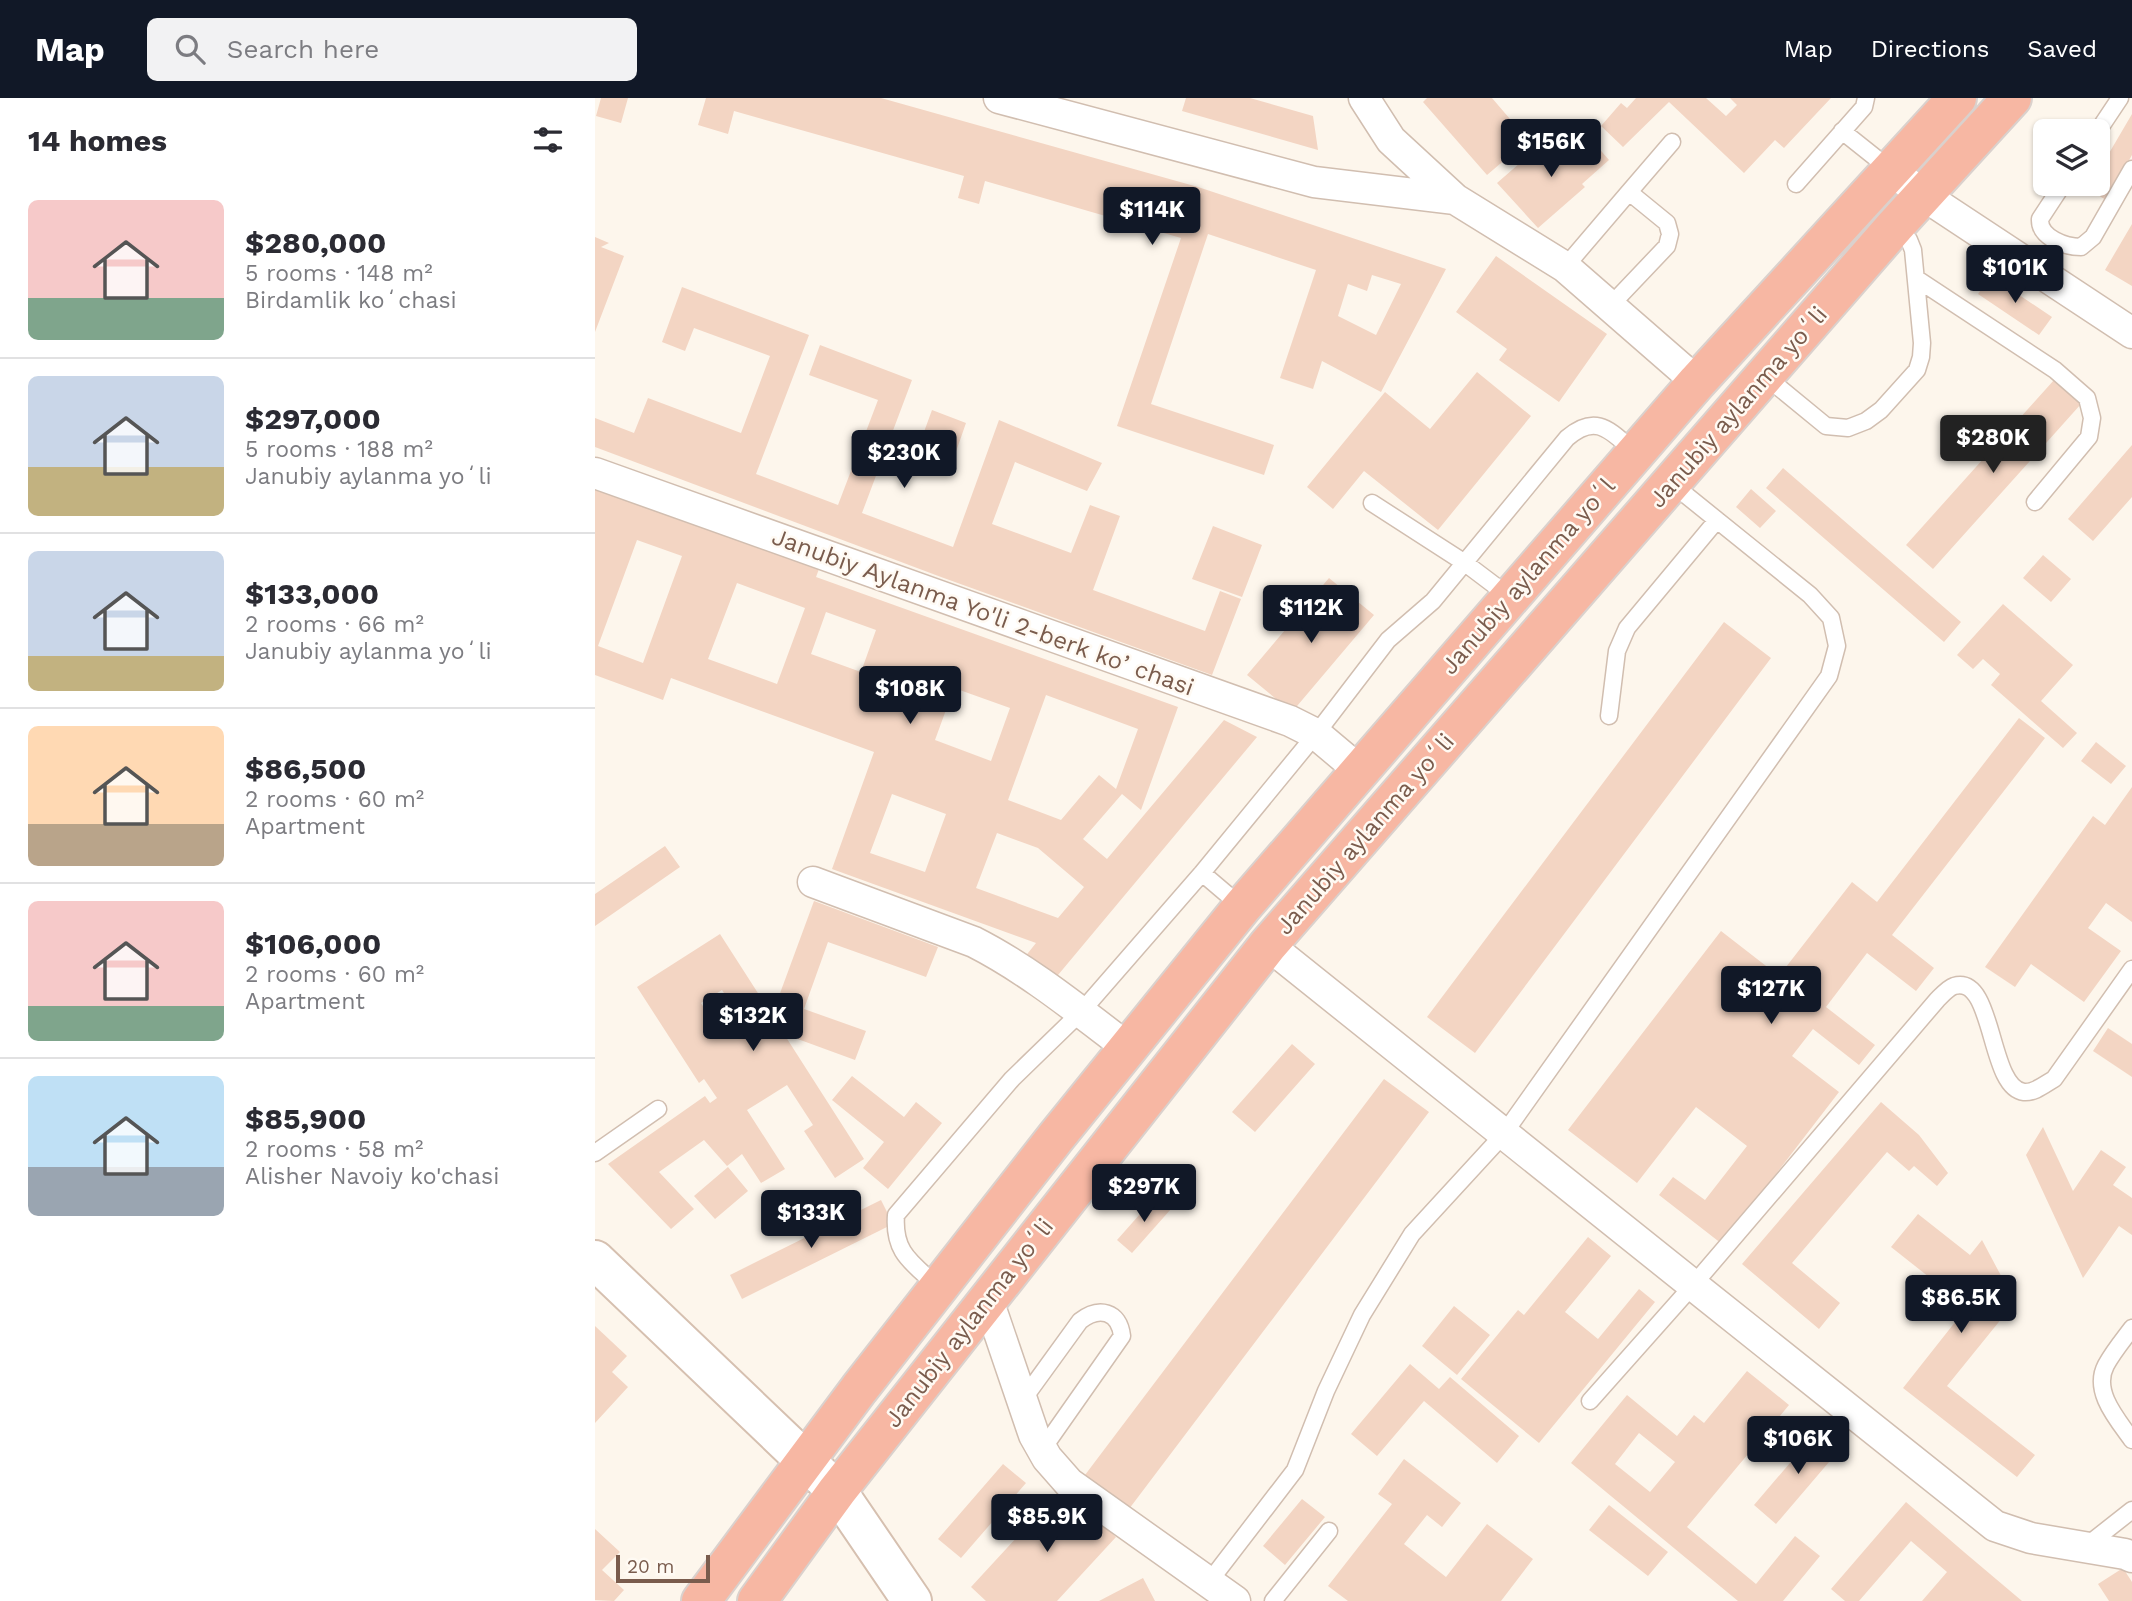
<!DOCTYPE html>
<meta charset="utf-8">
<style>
body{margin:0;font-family:"Work Sans",sans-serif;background:#f2f2f3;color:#2b2b33;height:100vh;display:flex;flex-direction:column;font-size:26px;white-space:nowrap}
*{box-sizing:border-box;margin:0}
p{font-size:23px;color:#7c7c81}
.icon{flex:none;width:38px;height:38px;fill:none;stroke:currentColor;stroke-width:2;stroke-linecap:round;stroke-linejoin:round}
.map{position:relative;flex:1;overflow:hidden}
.details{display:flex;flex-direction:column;background:#fff;width:595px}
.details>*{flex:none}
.fabs{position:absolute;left:1438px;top:21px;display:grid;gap:14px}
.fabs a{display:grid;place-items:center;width:77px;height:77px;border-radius:10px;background:#fff;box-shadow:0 2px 5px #0004;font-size:35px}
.scale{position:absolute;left:21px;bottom:18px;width:94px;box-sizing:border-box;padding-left:7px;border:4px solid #7a5c4d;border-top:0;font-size:19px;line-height:24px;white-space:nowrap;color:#7a5c4d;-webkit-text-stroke:5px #fffaf3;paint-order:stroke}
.price{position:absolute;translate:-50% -60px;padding:0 16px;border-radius:7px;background:#111827;color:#fff;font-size:23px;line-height:46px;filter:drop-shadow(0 2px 4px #0008)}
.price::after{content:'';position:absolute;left:50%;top:42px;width:21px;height:16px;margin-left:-10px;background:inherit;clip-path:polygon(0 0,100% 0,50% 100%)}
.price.active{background:#222;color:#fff}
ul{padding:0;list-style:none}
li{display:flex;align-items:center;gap:21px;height:175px;padding:0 28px}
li+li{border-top:2px solid #e1e1e2}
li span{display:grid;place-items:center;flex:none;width:196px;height:140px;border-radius:10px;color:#555}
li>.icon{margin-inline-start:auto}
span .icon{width:84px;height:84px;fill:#fffc;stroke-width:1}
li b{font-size:30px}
h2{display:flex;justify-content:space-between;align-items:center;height:84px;padding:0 28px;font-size:30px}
header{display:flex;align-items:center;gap:42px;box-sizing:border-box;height:98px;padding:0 35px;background:#111827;color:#fff}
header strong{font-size:33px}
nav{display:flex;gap:38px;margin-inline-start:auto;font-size:24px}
.search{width:490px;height:63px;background:#f2f2f3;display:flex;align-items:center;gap:18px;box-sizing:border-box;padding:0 24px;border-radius:10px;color:#7c7c81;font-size:26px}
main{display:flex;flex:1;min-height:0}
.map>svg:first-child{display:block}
.building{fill:#f3d5c3;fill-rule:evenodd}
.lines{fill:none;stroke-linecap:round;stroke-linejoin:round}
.lane-casing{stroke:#d1beb0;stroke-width:19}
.street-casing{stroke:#d1beb0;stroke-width:33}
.secondary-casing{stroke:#d6c0b0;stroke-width:42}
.highway-casing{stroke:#dad1cd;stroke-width:42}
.lane{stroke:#fff;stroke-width:16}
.street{stroke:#fff;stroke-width:30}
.secondary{stroke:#fff;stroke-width:38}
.highway{stroke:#f7b7a3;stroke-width:38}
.labels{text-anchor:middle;stroke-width:5;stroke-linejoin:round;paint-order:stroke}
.street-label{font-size:24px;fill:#7a5c4d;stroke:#fffaf3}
</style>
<header>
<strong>Map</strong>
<div class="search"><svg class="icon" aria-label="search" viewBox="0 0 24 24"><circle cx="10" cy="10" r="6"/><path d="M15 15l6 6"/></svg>Search here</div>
<nav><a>Map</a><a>Directions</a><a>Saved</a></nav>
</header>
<main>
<section class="details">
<h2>14 homes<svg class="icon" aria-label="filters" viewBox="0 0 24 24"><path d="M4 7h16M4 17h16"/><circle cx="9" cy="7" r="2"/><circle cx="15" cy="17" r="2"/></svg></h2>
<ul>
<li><span style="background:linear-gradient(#f6c9c9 70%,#7fa58c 0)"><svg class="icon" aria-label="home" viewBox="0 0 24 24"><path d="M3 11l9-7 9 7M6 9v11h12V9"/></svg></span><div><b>$280,000</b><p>5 rooms · 148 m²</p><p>Birdamlik koʻchasi</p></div></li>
<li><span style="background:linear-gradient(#c9d6e8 65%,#c2b280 0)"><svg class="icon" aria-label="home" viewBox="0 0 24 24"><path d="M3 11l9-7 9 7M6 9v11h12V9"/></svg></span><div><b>$297,000</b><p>5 rooms · 188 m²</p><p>Janubiy aylanma yoʻli</p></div></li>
<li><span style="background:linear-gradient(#c9d6e8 75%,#c2b280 0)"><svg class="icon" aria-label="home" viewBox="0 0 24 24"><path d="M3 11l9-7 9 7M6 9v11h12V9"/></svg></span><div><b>$133,000</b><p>2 rooms · 66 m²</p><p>Janubiy aylanma yoʻli</p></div></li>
<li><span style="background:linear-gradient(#ffd9b3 70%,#b9a48a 0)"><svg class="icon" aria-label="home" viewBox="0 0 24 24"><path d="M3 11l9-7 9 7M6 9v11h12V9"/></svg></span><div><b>$86,500</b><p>2 rooms · 60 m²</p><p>Apartment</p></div></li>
<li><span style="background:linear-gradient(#f6c9c9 75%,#7fa58c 0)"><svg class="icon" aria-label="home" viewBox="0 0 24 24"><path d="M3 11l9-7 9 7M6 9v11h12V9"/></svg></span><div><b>$106,000</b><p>2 rooms · 60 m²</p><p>Apartment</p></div></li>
<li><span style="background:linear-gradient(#bfe0f5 65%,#9aa5b1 0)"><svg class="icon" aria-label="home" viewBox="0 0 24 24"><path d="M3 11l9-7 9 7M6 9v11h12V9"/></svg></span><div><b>$85,900</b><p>2 rooms · 58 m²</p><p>Alisher Navoiy ko'chasi</p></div></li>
</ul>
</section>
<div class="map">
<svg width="1537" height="1503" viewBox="0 0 1537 1503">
<rect width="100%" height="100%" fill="#fdf6ec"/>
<!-- building -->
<path class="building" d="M6 0H33L26 25 1 18Z
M111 0H286L603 89 851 171 786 294 727 263 718 291 685 280 721 172 613 136 556 306 679 347 669 377 522 328 586 140 390 83 384 106 363 100 369 78 139 13 133 36 103 27ZM777 177 806 186 781 237 743 218 753 186 772 193Z
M591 0H655L718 18 723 52 587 13Z
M832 0H897L933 42 892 77 828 4Z
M1041 0H1111L1131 18 1142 7 1135 0H1236L1189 50 1180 42 1149 75 1074 4 1028 49 1006 28 1026 5 1032 10Z
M1537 16V57L1511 102 1493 91 1496 86H1503V74Z
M994 39 1014 62 987 86 990 89 943 130 902 85 950 43 966 62Z
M1537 126V188L1510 172Z
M0 139 14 145 6 149 29 158 0 234Z
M901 158 1012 236 964 304 904 262 912 251 861 214Z
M1396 178 1457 219 1444 237 1383 196Z
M87 189 214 237 161 376 243 407 283 302 214 277 225 247 317 282 267 415 358 449 404 322 507 365 492 393 420 364 397 426 476 455 495 407 525 418 498 492 610 533 625 493 646 501 617 577 346 479 0 349V320L39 335 53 300 146 335 175 258 99 230 90 253 67 244Z
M882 274 936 318 843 432 769 373 738 411 712 389 790 294 835 331Z
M1459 282 1486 306 1338 471 1311 447Z
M337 312 371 325 357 365 322 353Z
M1537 347V399L1498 443 1473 421Z
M1188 370 1366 524 1349 544 1171 390Z
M0 390 224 471 221 479 583 609 546 712 527 696 488 741 512 761 629 622 662 639 458 883 429 860 441 845 237 771 279 654 76 580 68 602 0 577ZM42 442 87 458 48 565 3 548ZM142 485 210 510 182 586 113 561ZM231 514 281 532 266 574 216 556ZM359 590 415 610 396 663 340 642ZM451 597 543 631 521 691 504 677 466 722 413 702ZM297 696 351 716 330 774 275 755ZM402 735 443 750 489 789 463 820 381 790Z
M1156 391 1181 413 1165 430 1141 409Z
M618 428 667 447 647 499 597 481Z
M1448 457 1476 481 1456 504 1428 480Z
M734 480 779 517 697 614 652 577Z
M1408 506 1478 567 1446 603 1482 635 1468 650 1396 587 1405 576 1388 561 1378 571 1362 557Z
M1129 524 1176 560 880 955 832 919Z
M1424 620 1450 640 1297 837 1339 870 1321 893 1272 855 1231 909 1280 947 1264 967 1218 931 1197 958 1244 994 1127 1146 1064 1097 1078 1079 1110 1102 1152 1048 1101 1009 1042 1085 973 1032 1126 833 1184 878 1257 784 1282 804Z
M1501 644 1531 668 1516 686 1486 663Z
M1537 689V824L1511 805 1493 830 1526 853 1489 904 1436 866 1420 889 1390 869 1498 718 1510 727Z
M70 748 85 769 0 828V796Z
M219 803 343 849 331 879 233 844 209 911 271 933 260 962 189 936 269 1061 240 1080 209 1033 218 1027 192 987 152 1012 190 1071 166 1085 147 1056 132 1068 109 1042 64 1074 99 1111 76 1131 13 1066 110 998 115 1005 122 1000 109 981 104 985 42 889 125 836 177 917ZM127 892 148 925 127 939 106 905Z
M1513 930 1537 946V979L1498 953Z
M697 946 720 966 660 1034 637 1014Z
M257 978 309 1019 321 1004 347 1025 293 1091 268 1070 289 1044 237 1002Z
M789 981 834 1014 534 1411 490 1377Z
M1286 1004 1324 1037 1353 1075 1342 1088 1319 1068 1314 1073 1292 1054 1197 1165 1245 1205 1224 1231 1147 1166Z
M1448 1029 1478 1093 1506 1052 1531 1069 1518 1087 1537 1100V1137L1524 1128 1488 1180 1431 1057Z
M133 1069 153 1093 120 1121 99 1098Z
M561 1098 576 1111 537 1155 522 1142Z
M286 1102 298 1126 147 1201 135 1177Z
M1323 1116 1375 1157 1387 1142 1420 1204 1352 1288 1440 1357 1422 1379 1308 1290 1372 1209 1296 1149Z
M993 1139 1016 1158 970 1214 1003 1241 1044 1191 1060 1204 944 1345 866 1281 923 1212 929 1217Z
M859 1208 895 1237 862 1277 827 1248Z
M0 1228 32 1258 17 1274 33 1289 0 1325Z
M815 1266 844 1291 855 1279 924 1338 902 1365 829 1303 782 1358 756 1336Z
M1152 1273 1194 1307 1092 1429 1161 1486 1200 1438 1225 1458 1188 1503H1143L976 1365 1032 1297 1082 1338 1099 1317 1109 1325ZM1044 1335 1080 1364 1055 1394 1020 1366Z
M1224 1331 1246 1350 1181 1426 1159 1407Z
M809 1361 866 1405 847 1429 832 1417 809 1446 851 1479 892 1426 938 1461 906 1503H753L733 1488 797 1406 783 1396Z
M408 1366 431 1385 366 1460 343 1441Z
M468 1389 521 1439 462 1503H391L376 1489Z
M707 1401 730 1419 690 1467 668 1448Z
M1311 1404 1369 1454 1427 1503H1327L1352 1474 1316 1443 1264 1503H1250L1236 1491Z
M1014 1407 1073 1454 1053 1478 994 1432Z
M0 1431 25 1454 7 1472 29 1492 19 1503 0 1502Z
M1528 1470 1537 1484V1503H1514L1503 1486Z
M548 1480 560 1503H504Z"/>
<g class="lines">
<!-- lane casing -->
<g class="lane-casing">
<path id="lane" d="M1247 33 1296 72
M1503 33 1525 0
M1201 86 1269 9 1271 0
M1468 86 1445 121C1444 140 1471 149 1486 149L1498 139 1537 71
M1034 94 1077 44
M970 169 1034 94 1072 125 1075 136 1072 148 1015 208
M1322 181 1460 272 1492 300 1497 320 1494 339 1440 404
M1170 278 1231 328 1253 330 1271 323 1286 312 1322 272 1326 259 1327 245 1318 152 1314 142 1300 128
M777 405 870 465 915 499
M1014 618 1022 553 1032 530 1122 422
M607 775 647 809
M0 1055 63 1011
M343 1189C318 1165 298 1156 301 1117L417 981 486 914 607 775 721 636 793 542 838 503 972 340C1002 314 1016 334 1040 354
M1537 1230C1528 1242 1518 1254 1511 1267 1497 1293 1522 1321 1537 1342
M427 1303 485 1223C504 1208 524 1213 527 1238L447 1352
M995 1303 1099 1186 1342 902C1347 897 1353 890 1359 888 1400 876 1393 990 1429 994 1440 995 1450 986 1459 981L1537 871
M1490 1449 1537 1412
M614 1484 700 1372 731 1293 767 1217 817 1136 908 1037 1234 578 1242 548 1236 520 1215 497 1076 385
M678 1503 734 1433"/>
</g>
<!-- street casing -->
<g class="street-casing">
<path id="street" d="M404 0 719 84 860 101
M769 0 796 42 860 101 970 169 1102 284
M1296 72 1328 97 1537 235
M0 375 695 623 721 636 765 673
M218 784 379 844C434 872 484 913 533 950
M673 847C914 1042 1158 1234 1400 1428L1436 1440 1530 1456 1537 1459
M393 1202 439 1337 452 1360 474 1385 640 1503"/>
</g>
<!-- secondary casing -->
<g class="secondary-casing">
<path id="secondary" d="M0 1162 242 1393 317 1503"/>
</g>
<!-- highway casing -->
<g class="highway-casing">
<path id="highway" d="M106 1503 264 1291 461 1039 647 809 1102 284 1362 0
M162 1503 242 1393 673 847 1300 128 1417 0"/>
</g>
<!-- lane -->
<use href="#lane" class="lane"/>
<!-- street -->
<use href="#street" class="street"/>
<!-- secondary -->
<use href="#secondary" class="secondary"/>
<!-- highway -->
<use href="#highway" class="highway"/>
</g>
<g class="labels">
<!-- street labels -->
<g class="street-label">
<text transform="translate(1143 309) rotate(-49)" y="8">Janubiy aylanma yoʻli</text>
<text transform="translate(933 478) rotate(-49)" y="8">Janubiy aylanma yoʻl</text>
<text transform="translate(388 514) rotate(20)" y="8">Janubiy Аylanma Yo'li 2-berk koʼchasi</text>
<text transform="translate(770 736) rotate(-49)" y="8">Janubiy aylanma yoʻli</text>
<text transform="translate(374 1225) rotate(-52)" y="8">Janubiy aylanma yoʻli</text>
</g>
</g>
</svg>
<div class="fabs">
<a><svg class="icon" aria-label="layers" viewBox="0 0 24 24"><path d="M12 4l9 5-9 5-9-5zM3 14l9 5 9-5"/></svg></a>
</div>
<div class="scale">20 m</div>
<b class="price" style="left:956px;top:81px">$156K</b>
<b class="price" style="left:557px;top:149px">$114K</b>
<b class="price" style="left:1420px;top:207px">$101K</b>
<b class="price active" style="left:1398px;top:377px">$280K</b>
<b class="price" style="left:309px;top:392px">$230K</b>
<b class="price" style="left:716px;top:547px">$112K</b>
<b class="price" style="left:315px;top:628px">$108K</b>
<b class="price" style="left:1176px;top:928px">$127K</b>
<b class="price" style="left:158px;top:955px">$132K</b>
<b class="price" style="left:549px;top:1126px">$297K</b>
<b class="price" style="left:216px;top:1152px">$133K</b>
<b class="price" style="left:1366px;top:1237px">$86.5K</b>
<b class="price" style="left:1203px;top:1378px">$106K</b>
<b class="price" style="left:452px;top:1456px">$85.9K</b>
</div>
</main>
